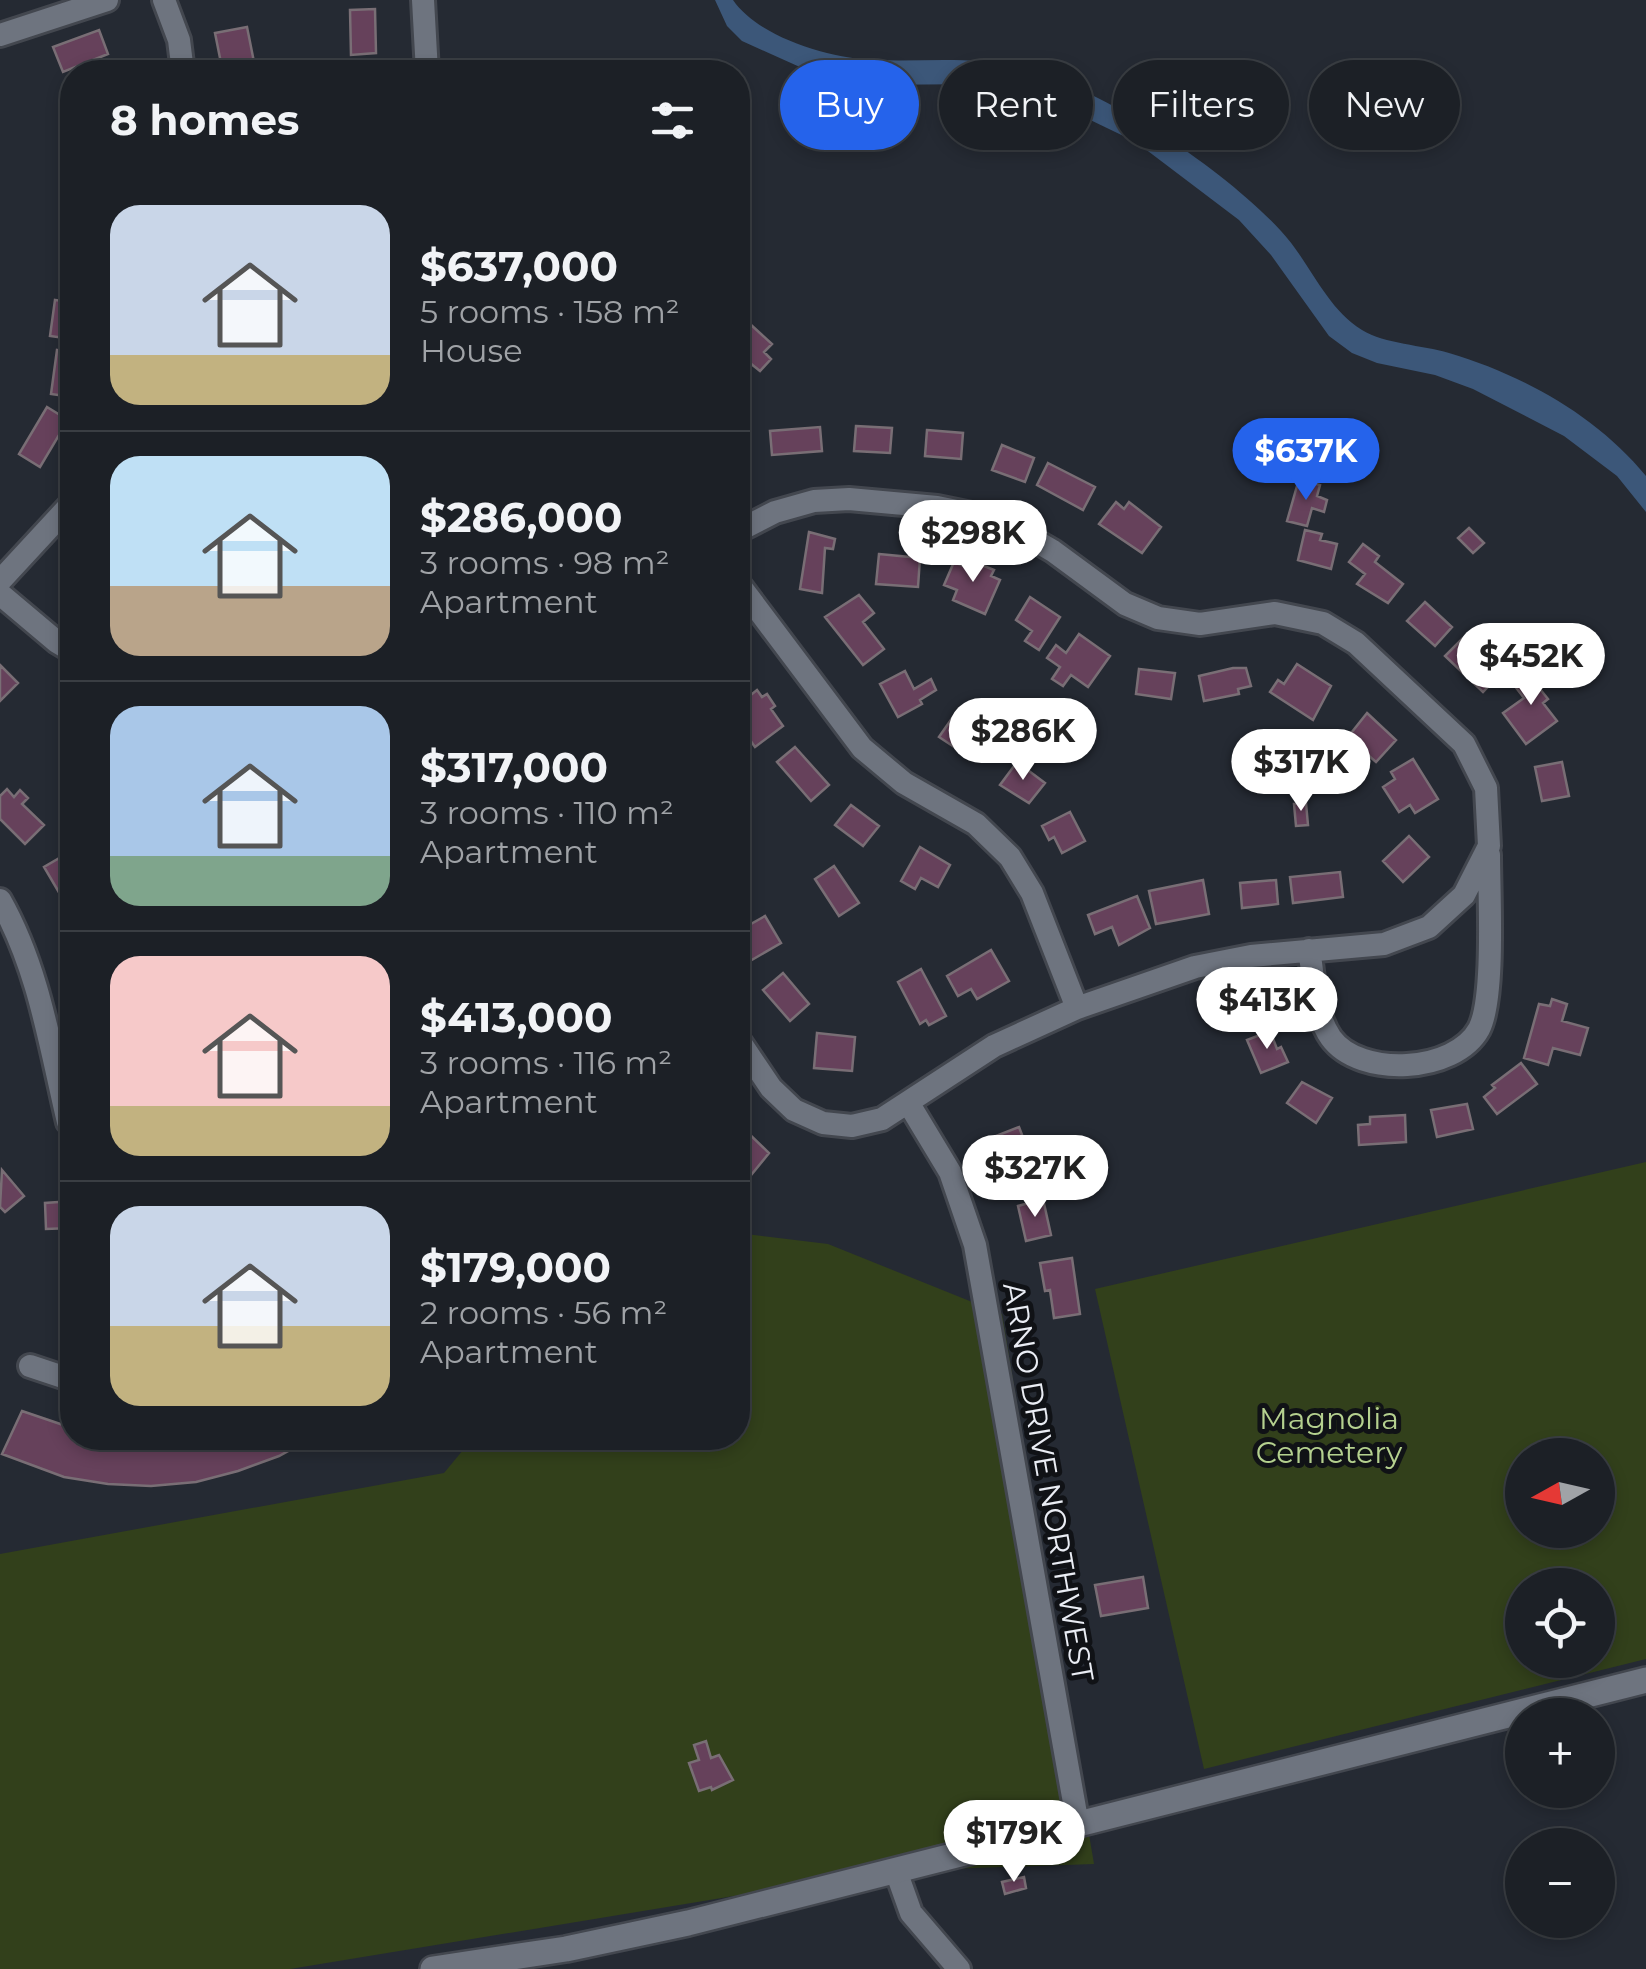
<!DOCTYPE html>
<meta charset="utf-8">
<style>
body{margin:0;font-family:Montserrat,sans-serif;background:#25282e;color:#f1f3f6;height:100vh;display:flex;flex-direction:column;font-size:38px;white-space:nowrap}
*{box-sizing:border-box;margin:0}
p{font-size:32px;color:#a0a3a7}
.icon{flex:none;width:55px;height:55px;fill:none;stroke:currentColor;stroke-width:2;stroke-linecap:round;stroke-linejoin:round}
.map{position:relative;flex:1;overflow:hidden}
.sheet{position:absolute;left:60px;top:60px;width:690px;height:1390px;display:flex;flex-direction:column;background:#1c2026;border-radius:40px;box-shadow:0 5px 15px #0003,0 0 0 2px #3a3e43}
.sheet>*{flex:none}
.top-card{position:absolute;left:780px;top:60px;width:715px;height:90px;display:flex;gap:20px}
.needle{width:65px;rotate:262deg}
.fabs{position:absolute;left:1505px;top:1438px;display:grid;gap:20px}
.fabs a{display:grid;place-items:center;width:110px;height:110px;border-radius:50%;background:#1c2026;box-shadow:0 5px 15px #0003,0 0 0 2px #3a3e43;font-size:50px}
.price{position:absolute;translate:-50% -85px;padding:0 22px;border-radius:35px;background:#fff;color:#222;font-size:32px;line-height:65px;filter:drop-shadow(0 2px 5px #0008)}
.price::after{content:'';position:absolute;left:50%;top:60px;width:30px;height:22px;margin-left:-15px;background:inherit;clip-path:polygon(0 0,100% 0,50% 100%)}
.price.active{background:#2563eb;color:#fff}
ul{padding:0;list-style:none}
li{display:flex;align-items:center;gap:30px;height:250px;padding:0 50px}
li+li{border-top:2px solid #3a3e43}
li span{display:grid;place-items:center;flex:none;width:280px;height:200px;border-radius:30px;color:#555}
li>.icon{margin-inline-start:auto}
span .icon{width:120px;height:120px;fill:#fffc;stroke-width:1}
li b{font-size:42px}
h2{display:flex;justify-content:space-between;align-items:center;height:120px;padding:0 50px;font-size:42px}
.chip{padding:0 35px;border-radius:45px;background:#1c2026;box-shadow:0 5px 15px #0003,0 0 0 2px #3a3e43;font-size:35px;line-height:90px}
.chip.active{background:#2563eb;color:#fff}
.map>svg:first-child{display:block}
.green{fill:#32401b;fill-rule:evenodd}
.water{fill:#3c5779}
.building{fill:#66415b;stroke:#796e75;stroke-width:2.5}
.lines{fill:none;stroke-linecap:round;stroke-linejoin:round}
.street-casing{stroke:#43474f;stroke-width:28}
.secondary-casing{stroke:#43474f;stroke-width:30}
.street{stroke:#6e747f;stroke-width:22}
.secondary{stroke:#6e747f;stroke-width:25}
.labels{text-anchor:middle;stroke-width:10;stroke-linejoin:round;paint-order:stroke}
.park-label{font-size:30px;fill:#b5d18f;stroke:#101216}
.street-label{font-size:30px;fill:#eaedf4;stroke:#101216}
</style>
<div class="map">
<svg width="1646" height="1969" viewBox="0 0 1646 1969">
<rect width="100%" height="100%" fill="#252a33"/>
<!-- green -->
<path class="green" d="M1646 1162V1659L1204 1769 1095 1289ZM1522 1455H1598V1530H1522ZM1522 1585H1598V1660H1522Z
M738 1233 828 1244 1002 1314 1094 1864 886 1871 290 1969H0V1554L444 1473 473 1438H738Z"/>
<!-- water -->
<path class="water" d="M715 0H733C759 38 832 59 876 60 927 62 977 55 1027 69 1109 93 1223 168 1281 231 1310 262 1325 307 1362 330 1385 344 1422 345 1449 353 1523 375 1597 416 1646 476V512L1617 476 1564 436 1473 389 1435 375 1377 363 1352 353 1329 336 1271 255 1239 220 1136 142 1055 103 982 84 869 85 831 81 742 41 727 26Z"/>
<!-- building -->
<path class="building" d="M375 9 376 53 351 55 350 10Z
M247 27 254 62 222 68 215 33Z
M99 30 108 54 63 72 53 47Z
M55 300 72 302V339L50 336Z
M738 313 772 344 764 352 771 359 760 371 750 363 746 367 738 360Z
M57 350 72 352V397L51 394Z
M47 407 68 420 40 467 19 454Z
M856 426 892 428 890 453 854 451Z
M820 427 822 451 772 455 770 431Z
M927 430 963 433 961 459 925 456Z
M1002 445 1034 458 1025 482 992 470Z
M1048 463 1095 487 1083 510 1037 485Z
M1299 479 1320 485 1317 496 1327 500 1324 512 1312 508 1307 526 1287 521Z
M1116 502 1124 509 1129 502 1161 527 1142 553 1099 524Z
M1469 528 1484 543 1473 553 1458 538Z
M1305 530 1322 534 1320 540 1337 544 1331 569 1298 560Z
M809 532 835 539 833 549 825 548 822 593 800 589Z
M1363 544 1379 556 1375 562 1403 584 1388 603 1357 584 1365 574 1349 562Z
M879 554 920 558 918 587 876 584Z
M969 560 994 570 991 576 1000 580 985 614 953 600 957 590 944 585 954 562 966 567Z
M859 595 874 613 863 622 884 649 863 665 825 617Z
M1030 597 1060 617 1039 650 1025 641 1032 631 1016 620Z
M1425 602 1452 627 1435 646 1407 621Z
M1079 634 1110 656 1088 687 1071 675 1063 686 1052 679 1060 667 1047 658 1056 645 1066 653Z
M1462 639 1473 649 1481 641 1507 667 1483 692 1445 656Z
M1297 664 1331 686 1313 720 1270 692 1278 680 1284 684Z
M0 665 18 683 0 701Z
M1538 667 1550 682 1540 689 1548 699 1543 703 1557 721 1526 744 1503 713 1524 698 1514 685Z
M1233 668H1246L1251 686 1238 689 1239 694 1204 701 1199 676Z
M1139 669 1175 673 1171 699 1136 694Z
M905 671 914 689 931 679 936 690 920 700 922 704 898 717 880 684Z
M757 690 762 697 767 694 775 706 771 709 783 726 755 747 738 723V705Z
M1367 713 1396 740 1376 762 1361 749 1358 752 1352 747 1355 744 1348 737Z
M955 714 984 733 968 756 939 737Z
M1056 726 1076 742 1069 751 1049 735Z
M795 747 829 785 811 801 777 762Z
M1413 759 1438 799 1415 813 1410 805 1399 812 1383 787 1395 779 1391 772Z
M1017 762 1045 783 1029 803 1000 785Z
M1562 762 1569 796 1542 801 1535 767Z
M7 789 14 797 20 790 28 798 22 804 44 825 25 844 0 819V796Z
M1306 803 1308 825 1296 826 1294 804Z
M851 805 879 826 863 846 835 825Z
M1070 812 1085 841 1062 853 1054 837 1049 840 1042 826Z
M1409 836 1429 857 1403 882 1383 861Z
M920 847 950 865 938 887 921 878 915 889 901 881Z
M68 853 72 861V902L67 906 44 867Z
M834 866 859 903 839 916 815 879Z
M1340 872 1343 897 1293 903 1290 877Z
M1203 880 1209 914 1156 924 1149 891Z
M1276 880 1278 904 1242 908 1240 883Z
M1137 896 1150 928 1119 945 1112 927 1095 934 1088 915Z
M738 905 749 925 765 916 781 943 743 965 738 955Z
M991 950 1009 981 977 999 971 989 958 996 947 976Z
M921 969 946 1016 929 1025 926 1020 920 1024 898 982Z
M783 973 809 1004 790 1021 763 990Z
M1552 999 1567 1004 1562 1021 1588 1028 1580 1055 1553 1048 1548 1065 1524 1058 1539 1004 1550 1006Z
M1270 1031 1277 1049 1281 1047 1288 1062 1261 1073 1247 1040Z
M817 1033 855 1037 852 1071 814 1068Z
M1521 1063 1537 1084 1497 1114 1484 1097 1495 1088 1492 1085Z
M1302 1082 1332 1098 1316 1123 1287 1103Z
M1467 1104 1473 1129 1437 1137 1431 1110Z
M1405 1115 1406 1142 1359 1145 1358 1125 1370 1124V1117Z
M1019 1127 1034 1166 1011 1175 996 1136Z
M743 1128 769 1153 752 1174 738 1161V1135Z
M2 1170 24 1196 5 1212 0 1207Z
M1043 1199 1051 1235 1026 1241 1018 1206Z
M72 1201V1228L46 1229 45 1203Z
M1072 1258 1080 1314 1054 1318 1050 1290 1045 1291 1040 1263Z
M22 1411 72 1428V1438H312L279 1456 238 1471 196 1482 151 1486 108 1484 64 1477 2 1454Z
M1143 1577 1148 1608 1101 1616 1095 1585Z
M706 1741 711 1758 719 1755 733 1780 712 1790 711 1787 699 1791 689 1763 699 1760 694 1745Z
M1024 1877 1026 1888 1005 1894 1002 1882Z"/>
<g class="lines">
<!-- street casing -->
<g class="street-casing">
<path id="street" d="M164 0 179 40 183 72
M423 0 427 72
M0 35 107 0
M738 531 775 512 814 501 849 499 937 507 981 516 1022 533 1053 551 1125 604 1158 618 1200 624 1275 613 1323 623 1356 643 1464 744 1486 788 1489 846 1464 895 1429 927 1384 944 1251 956 1195 967 1077 1008 994 1046 882 1119 852 1126 823 1123 794 1110 771 1088 738 1039
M0 581 72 503
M738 583 862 748 904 783 976 824 1010 857 1032 893 1077 1008
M0 594 57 642 72 651
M0 900C39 969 50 1046 68 1122
M1309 950C1314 978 1314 1014 1331 1038 1360 1078 1455 1073 1479 1029 1495 998 1489 895 1489 855
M909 1104 950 1172 975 1245 1078 1825
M30 1366 72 1380
M896 1871 911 1913 959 1969"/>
</g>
<!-- secondary casing -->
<g class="secondary-casing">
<path id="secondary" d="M433 1969 566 1949 688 1923 1646 1680"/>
</g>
<!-- street -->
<use href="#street" class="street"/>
<!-- secondary -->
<use href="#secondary" class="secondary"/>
</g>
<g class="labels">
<!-- park labels -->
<g class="park-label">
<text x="1329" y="1429">Magnolia<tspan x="1329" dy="34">Cemetery</tspan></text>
</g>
<!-- street labels -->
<g class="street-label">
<text transform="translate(1048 1482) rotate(80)" y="10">ARNO DRIVE NORTHWEST</text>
</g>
</g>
</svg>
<div class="fabs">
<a><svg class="needle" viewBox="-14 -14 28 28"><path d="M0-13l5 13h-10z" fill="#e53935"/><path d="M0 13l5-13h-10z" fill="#a0a3a7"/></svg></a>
<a><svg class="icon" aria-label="locate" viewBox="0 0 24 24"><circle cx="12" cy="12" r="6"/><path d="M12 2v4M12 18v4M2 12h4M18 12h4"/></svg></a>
<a>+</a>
<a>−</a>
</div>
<b class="price active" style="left:1306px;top:503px">$637K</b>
<b class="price" style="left:973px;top:585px">$298K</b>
<b class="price" style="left:1531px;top:708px">$452K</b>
<b class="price" style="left:1023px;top:783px">$286K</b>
<b class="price" style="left:1301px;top:814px">$317K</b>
<b class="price" style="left:1267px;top:1052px">$413K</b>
<b class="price" style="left:1035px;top:1220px">$327K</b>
<b class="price" style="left:1014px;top:1885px">$179K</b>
<div class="top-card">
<a class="chip active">Buy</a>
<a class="chip">Rent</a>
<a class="chip">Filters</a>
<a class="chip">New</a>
</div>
<section class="sheet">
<h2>8 homes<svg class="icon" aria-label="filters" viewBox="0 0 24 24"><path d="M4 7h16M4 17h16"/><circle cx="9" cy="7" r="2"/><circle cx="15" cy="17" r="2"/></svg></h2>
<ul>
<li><span style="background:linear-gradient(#c9d6e8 75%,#c2b280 0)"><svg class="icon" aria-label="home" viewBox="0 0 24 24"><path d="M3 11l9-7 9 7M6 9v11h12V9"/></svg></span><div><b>$637,000</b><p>5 rooms · 158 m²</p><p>House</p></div></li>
<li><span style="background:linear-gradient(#bfe0f5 65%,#b9a48a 0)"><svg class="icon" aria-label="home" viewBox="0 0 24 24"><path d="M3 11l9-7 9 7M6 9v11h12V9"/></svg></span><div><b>$286,000</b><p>3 rooms · 98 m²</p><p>Apartment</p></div></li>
<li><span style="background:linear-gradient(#a9c7e8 75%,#7fa58c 0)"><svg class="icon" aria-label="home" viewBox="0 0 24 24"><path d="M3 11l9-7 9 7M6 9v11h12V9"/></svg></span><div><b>$317,000</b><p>3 rooms · 110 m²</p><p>Apartment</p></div></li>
<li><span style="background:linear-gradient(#f6c9c9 75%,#c2b280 0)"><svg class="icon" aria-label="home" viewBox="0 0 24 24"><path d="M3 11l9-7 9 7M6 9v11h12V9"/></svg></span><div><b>$413,000</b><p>3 rooms · 116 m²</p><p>Apartment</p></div></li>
<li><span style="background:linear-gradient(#c9d6e8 60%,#c2b280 0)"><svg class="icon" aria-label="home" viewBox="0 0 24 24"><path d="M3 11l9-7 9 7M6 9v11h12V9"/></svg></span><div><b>$179,000</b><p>2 rooms · 56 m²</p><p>Apartment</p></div></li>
</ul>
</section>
</div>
